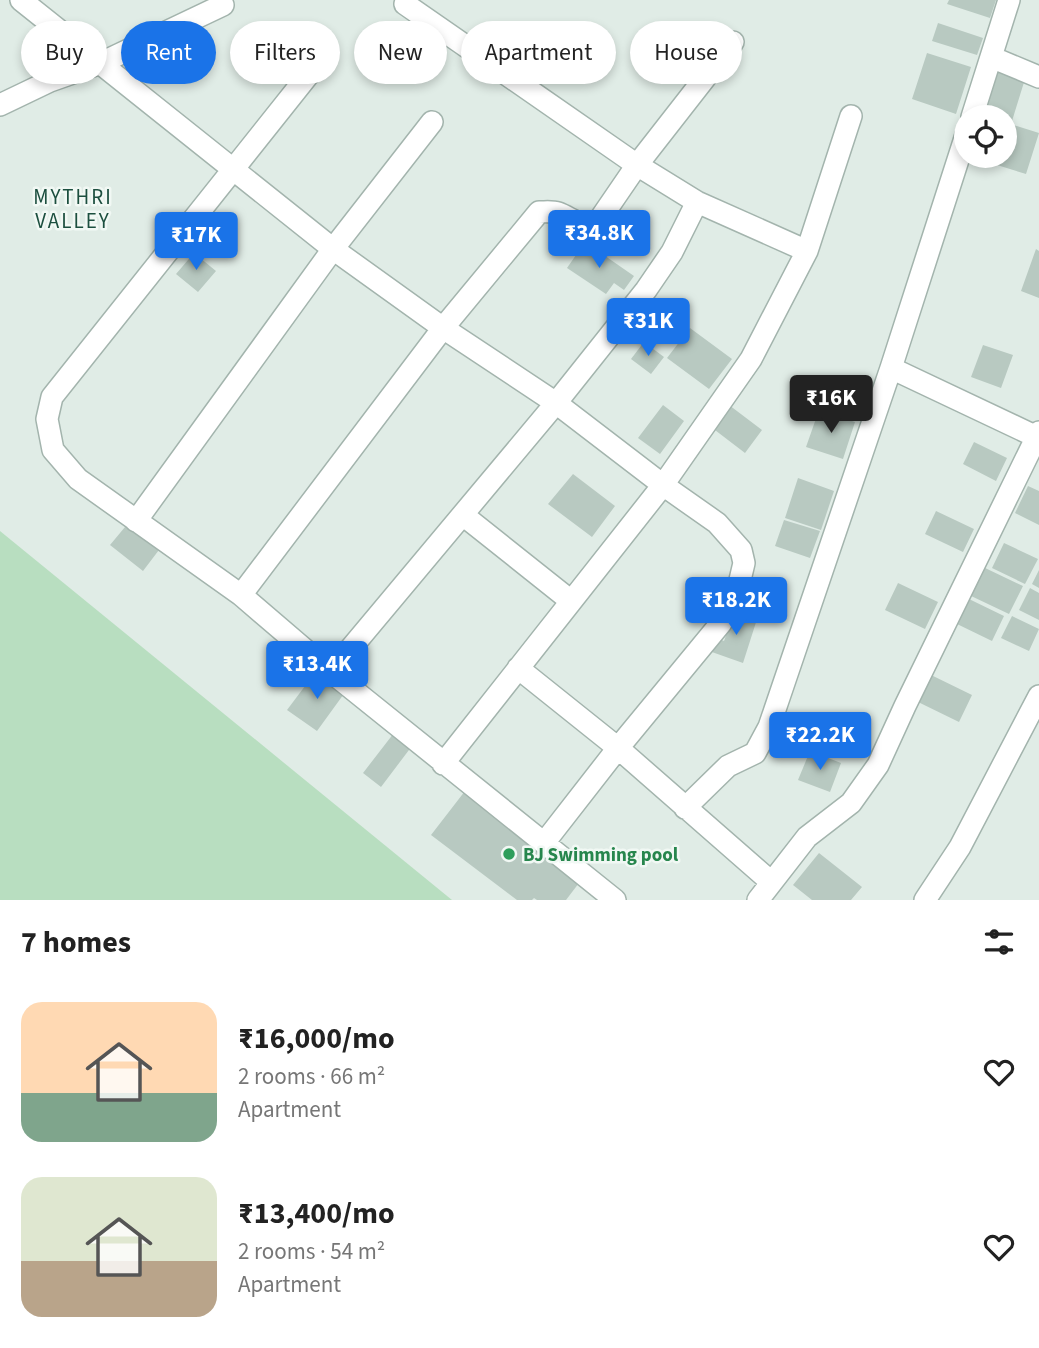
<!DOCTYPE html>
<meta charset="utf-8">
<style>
body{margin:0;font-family:"Source Sans 3",sans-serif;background:#f6f6f6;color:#222;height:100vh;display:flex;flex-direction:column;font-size:26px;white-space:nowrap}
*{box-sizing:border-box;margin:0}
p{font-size:23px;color:#767676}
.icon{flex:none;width:38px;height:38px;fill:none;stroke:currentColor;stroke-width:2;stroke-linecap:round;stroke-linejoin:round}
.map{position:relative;height:900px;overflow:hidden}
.drawer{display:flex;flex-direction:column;background:#fff;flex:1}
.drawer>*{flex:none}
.banner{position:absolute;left:21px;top:21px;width:998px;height:63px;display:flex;gap:14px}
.tools{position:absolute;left:954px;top:105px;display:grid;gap:14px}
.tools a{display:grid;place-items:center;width:63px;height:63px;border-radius:50%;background:#fff;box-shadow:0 4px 10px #0003;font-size:35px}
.price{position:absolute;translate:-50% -60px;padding:0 16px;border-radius:7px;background:#1a73e8;color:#fff;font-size:23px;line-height:46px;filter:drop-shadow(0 2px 4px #0008)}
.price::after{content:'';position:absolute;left:50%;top:42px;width:21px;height:16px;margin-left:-10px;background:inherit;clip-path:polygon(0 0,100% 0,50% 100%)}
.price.selected{background:#222;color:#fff}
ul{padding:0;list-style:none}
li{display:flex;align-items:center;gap:21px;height:175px;padding:0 21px}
li span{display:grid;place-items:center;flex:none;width:196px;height:140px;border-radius:21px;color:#555}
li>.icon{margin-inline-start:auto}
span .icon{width:84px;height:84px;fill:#fffc;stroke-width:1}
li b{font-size:30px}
h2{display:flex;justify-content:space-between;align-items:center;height:84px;padding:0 21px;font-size:30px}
.pill{padding:0 24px;border-radius:32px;background:#fff;box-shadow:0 4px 10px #0003;font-size:24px;line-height:63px}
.pill.selected{background:#1a73e8;color:#fff}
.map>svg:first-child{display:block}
.green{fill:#b8dec0}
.building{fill:#b8c9c1}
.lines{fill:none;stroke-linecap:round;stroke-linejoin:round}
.minor-casing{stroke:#a3b4ad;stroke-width:24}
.minor{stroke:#fff;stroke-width:21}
.leisure-dot{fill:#2e9e5b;stroke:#f1f8f4;stroke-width:2.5}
.labels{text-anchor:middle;stroke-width:5;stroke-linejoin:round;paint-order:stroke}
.leisure-label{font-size:19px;font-weight:bold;fill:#27864d;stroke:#f1f8f4;text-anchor:start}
.neighbourhood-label{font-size:21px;letter-spacing:2px;fill:#1c4f3f;stroke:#f1f8f4}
</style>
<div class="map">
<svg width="1039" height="900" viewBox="0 0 1039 900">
<rect width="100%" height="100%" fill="#e0ece6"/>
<!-- green -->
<path class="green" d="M0 531 452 900H0Z"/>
<!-- building -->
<path class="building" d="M949 0H996L990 18 947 4Z
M938 23 983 38 977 55 932 41Z
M927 53 971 67 956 114 912 99Z
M996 69 1025 79 1012 121 982 111Z
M1010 124 1039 133 1026 174 997 165 1000 156H1004V141Z
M585 242 634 276 624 290 614 283 606 294 567 268Z
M1036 249 1039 251V298L1021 291Z
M194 253 216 271 198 292 176 274Z
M690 328 732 359 709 389 667 358Z
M644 342 664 357 651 374 631 359Z
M983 345 1013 355 1001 388 971 377Z
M663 405 684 421 660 454 638 438Z
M729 405 762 430 745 453 711 427Z
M819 410 855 422 843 459 806 447Z
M974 442 1007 458 996 481 963 464Z
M573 474 615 506 592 537 548 504Z
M798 478 834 491 821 530 785 518Z
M1028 486 1039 491V525L1015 513Z
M936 511 974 529 963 552 925 534Z
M784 520 820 531 810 558 775 546Z
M130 521 162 546 143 571 110 545Z
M1004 543 1038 559 1025 584 992 568Z
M983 567 1023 586 1009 614 969 595Z
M1039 570V588L1032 584Z
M898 583 938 602 925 629 885 610Z
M1030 588 1039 593V620L1019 610Z
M969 599 1004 616 992 641 957 624Z
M736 608 758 616 743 663 709 651 714 637 724 641Z
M1012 616 1039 629 1029 651 1001 638Z
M317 670 346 691 317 731 287 710Z
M929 674 972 695 959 722 916 701Z
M397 729 415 742 381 787 363 773Z
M810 751 841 763 830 792 798 780Z
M465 791 582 879 566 900H537L534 898 532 900H517L431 835Z
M819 853 862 887 851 900H812L793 885Z"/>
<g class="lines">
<!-- minor casing -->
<g class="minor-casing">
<path id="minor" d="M21 0 333 249 443 328 556 403 663 485 717 523 741 550 744 563 740 580 721 623 618 748 544 843
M405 4 637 165 697 202 807 251
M991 57 1039 77
M321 59 52 397 47 419 53 450 78 479 241 595 331 672 615 900
M0 105 50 81 101 63 223 5
M972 117 1009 0
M891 368 1039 438
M463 515 571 601
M136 521 333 249 432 122
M241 595 443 328 539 212C546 212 552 211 558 213 572 218 583 230 598 222L637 165 733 42
M518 668 618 748 770 881
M331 672 556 403 646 290 672 252 697 202
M443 764 663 485 751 359 807 251 851 116
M685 808 728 766 755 753 769 727 891 368 966 135
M758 900 807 837 851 803 878 765 905 706 1039 432
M925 900 960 847 1039 696"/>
</g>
<!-- minor -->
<use href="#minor" class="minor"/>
</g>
<!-- markers -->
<circle class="leisure-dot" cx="509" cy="854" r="7"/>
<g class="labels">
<!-- leisure labels -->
<g class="leisure-label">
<text x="523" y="861">BJ Swimming pool</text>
</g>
<!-- neighbourhood labels -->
<g class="neighbourhood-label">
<text x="73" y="204">MYTHRI<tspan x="73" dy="24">VALLEY</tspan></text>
</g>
</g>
</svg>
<div class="tools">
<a><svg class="icon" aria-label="locate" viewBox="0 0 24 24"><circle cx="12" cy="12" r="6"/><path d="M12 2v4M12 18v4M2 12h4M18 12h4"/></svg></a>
</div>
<b class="price" style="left:599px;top:270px">₹34.8K</b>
<b class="price" style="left:196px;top:272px">₹17K</b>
<b class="price" style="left:648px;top:358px">₹31K</b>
<b class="price selected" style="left:831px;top:435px">₹16K</b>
<b class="price" style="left:736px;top:637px">₹18.2K</b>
<b class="price" style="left:317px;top:701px">₹13.4K</b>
<b class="price" style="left:820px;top:772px">₹22.2K</b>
<div class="banner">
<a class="pill">Buy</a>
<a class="pill selected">Rent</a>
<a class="pill">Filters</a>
<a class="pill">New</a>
<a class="pill">Apartment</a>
<a class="pill">House</a>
</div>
</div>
<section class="drawer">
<h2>7 homes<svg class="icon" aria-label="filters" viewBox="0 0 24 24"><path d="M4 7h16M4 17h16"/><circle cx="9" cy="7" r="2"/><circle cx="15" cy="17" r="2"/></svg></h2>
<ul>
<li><span style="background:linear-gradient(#ffd9b3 65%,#7fa58c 0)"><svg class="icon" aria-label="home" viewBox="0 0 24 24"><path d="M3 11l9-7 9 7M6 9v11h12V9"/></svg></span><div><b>₹16,000/mo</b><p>2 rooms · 66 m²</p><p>Apartment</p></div><svg class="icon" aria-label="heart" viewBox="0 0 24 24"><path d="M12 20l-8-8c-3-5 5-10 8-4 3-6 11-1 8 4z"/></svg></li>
<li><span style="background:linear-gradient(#dfe7d0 60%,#b9a48a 0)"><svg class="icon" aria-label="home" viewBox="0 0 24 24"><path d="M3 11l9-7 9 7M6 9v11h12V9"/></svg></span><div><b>₹13,400/mo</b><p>2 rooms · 54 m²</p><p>Apartment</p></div><svg class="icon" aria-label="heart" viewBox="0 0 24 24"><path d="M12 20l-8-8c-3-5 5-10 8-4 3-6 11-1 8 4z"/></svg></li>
</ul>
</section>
